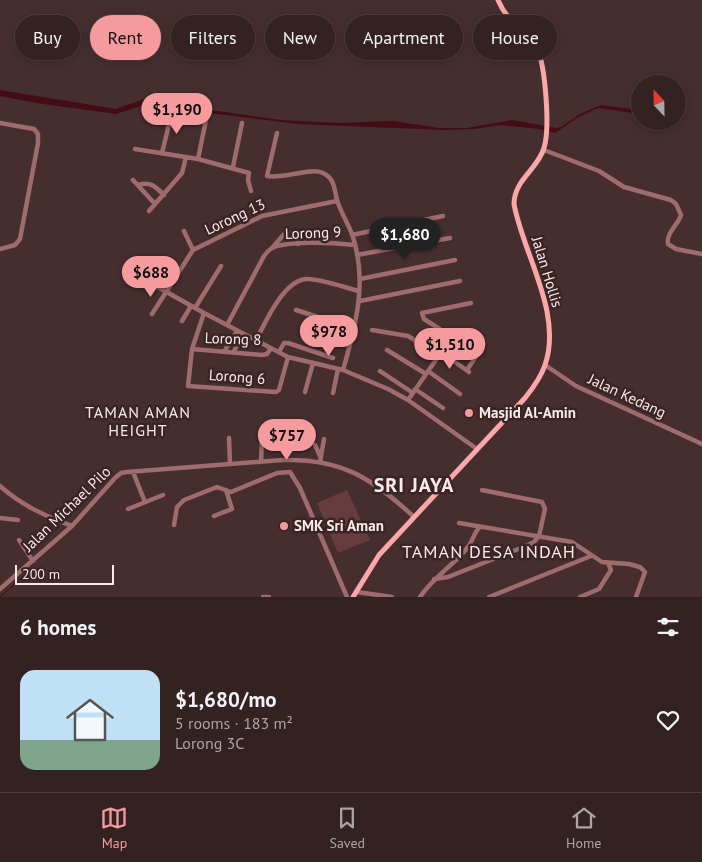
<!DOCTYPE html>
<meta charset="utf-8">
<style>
body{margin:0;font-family:"PT Sans",sans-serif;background:#3f2f30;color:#f1f3f6;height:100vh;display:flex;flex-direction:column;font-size:19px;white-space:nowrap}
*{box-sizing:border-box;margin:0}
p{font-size:16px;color:#a9a4a6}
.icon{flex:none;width:28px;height:28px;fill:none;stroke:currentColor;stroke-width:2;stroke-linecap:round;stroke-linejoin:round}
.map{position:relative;height:597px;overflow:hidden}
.details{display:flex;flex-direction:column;background:#342223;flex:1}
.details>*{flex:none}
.top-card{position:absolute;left:15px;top:15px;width:672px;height:45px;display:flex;gap:10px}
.needle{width:32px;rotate:338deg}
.controls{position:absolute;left:631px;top:75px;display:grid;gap:10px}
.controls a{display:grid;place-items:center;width:55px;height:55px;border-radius:50%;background:#342223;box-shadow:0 2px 12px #0003,0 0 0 1px #4e3f41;font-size:25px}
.scale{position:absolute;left:15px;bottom:12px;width:99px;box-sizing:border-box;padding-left:5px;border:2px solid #f9e9e9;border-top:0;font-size:14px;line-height:18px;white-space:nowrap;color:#f9e9e9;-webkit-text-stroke:4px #3b2425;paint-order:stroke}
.price{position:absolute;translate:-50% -42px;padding:0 11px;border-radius:18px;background:#f59b9e;color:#111;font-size:16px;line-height:32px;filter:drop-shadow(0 1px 2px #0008)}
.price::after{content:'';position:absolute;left:50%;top:30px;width:15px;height:11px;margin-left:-8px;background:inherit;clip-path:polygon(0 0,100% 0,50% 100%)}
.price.active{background:#222;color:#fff}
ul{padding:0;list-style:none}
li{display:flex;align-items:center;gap:15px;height:125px;padding:0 20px}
li span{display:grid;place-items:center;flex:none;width:140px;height:100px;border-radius:15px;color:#555}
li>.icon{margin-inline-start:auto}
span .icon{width:60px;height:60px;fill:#fffc;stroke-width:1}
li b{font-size:21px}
h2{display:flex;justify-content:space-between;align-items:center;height:60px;padding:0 20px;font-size:21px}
.pill{padding:0 18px;border-radius:22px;background:#342223;box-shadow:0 2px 12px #0003,0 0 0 1px #4e3f41;font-size:18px;line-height:45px}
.pill.active{background:#f59b9e;color:#111}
.tabs{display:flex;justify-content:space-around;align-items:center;height:70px;border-top:1px solid #4e3f41;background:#342223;font-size:14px;color:#a9a4a6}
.tabs a{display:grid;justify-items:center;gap:2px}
.tabs .active{color:#f59b9e}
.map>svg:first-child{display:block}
.green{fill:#663c3e}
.water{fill:#440c14}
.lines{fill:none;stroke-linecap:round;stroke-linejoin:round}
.stream{stroke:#440c14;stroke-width:1}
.minor{stroke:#9e6c6d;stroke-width:4.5}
.major{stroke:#faa7aa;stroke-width:5}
.poi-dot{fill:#f59b9e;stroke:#3b2425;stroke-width:2}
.labels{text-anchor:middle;stroke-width:5;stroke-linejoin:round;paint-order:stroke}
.street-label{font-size:15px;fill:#f9e9e9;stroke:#3b2425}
.poi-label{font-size:15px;font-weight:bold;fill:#f9e9e9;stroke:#3b2425;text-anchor:start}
.neighbourhood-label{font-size:16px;letter-spacing:1px;fill:#f9e9e9;stroke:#3b2425}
.quarter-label{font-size:18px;letter-spacing:1px;fill:#f9e9e9;stroke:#3b2425}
.district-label{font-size:20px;font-weight:bold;letter-spacing:1px;fill:#f9e9e9;stroke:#3b2425}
</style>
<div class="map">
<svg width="702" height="597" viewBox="0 0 702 597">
<rect width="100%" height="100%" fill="#462e2f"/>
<!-- green -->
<path class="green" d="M347 490 370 540 338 553 317 503Z"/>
<!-- water -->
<path class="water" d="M0 90 116 109 147 98 169 104 281 120 338 123 393 121 439 128H467L512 120 556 128 561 127 580 114 601 105 640 110V114L598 108 577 118 555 133 539 129 501 125 475 129 443 130 298 124 160 107 150 103 116 114 36 103 0 96Z"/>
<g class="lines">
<!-- stream -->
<path class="stream" d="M0 597 31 570"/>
<!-- minor -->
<path class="minor" d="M500 59 520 54 535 44
M0 123 34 129 38 134V143L20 239 15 245 0 249
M277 133 267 176C285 179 310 167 323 173 336 179 334 192 338 203 342 214 348 224 352 234 368 280 356 325 343 370
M135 149 198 159 249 173 248 180 251 191
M544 150 599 171 624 187 671 200 676 204 681 215C678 225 666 233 668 244L676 249 702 254
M162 153 172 112
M198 159 207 115
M233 167 242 123
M133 180 155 204
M138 185C150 181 155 186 164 195
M149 211 182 173 186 157
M184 231 193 250
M352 235 443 216
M272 248 286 232 291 234 298 244
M357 255 450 238
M360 279 455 260
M147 281 204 313 288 357 343 370 388 389 408 400 477 449
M360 301 460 281
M195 308 221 266
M296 310 355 329
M204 313 192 349 188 386 276 392 279 390 288 357
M152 314 193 250 262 216 337 201
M182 321 191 306
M227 325 264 256C266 253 269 250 272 248 289 240 336 243 355 245
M372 330 408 336 439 355
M452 337 424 319 422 313 471 303
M256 340C266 322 283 281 306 279 319 278 346 288 359 291
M192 349 262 355 267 354 271 348
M387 350 426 374
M224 352 237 331
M279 352 284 343H288L333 358
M441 352 469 372
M233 353 243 334
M448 357 459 340
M545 365 576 386 702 444
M467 370 477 355
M380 371 413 393
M428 371 460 394
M415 389 443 408
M305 392 313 363
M333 393 338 369
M408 400 456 331
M229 438 230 464
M315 445 320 456
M261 462 262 440
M320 462 324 439
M133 472 145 502
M0 486C21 505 45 516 72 526
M482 490 542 502 545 509 539 536
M128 509 163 495
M214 516 232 509 226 490
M0 518 18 520
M459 523 572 542 602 562 629 564 640 567 645 572 636 597
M174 525 177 507 184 500 217 487 231 492 277 473 290 472 300 488 347 597
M19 540 33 561
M434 579 448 577 526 546 534 542 539 536
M0 589 72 526 115 478 121 473 127 472 282 460C341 458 372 478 414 517
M357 592 392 597
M263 597H269
M420 597C433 577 453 566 468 547 473 541 474 532 480 527
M489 597 591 556
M580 597 599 589 611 570 608 563"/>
<!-- major -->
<path class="major" d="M353 597 379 555 525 398C533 388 541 377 545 365 563 313 523 254 514 204 514 180 538 169 544 148 550 129 546 58 534 43 522 25 508 24 498 0"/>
</g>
<!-- markers -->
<g class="poi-dot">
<circle cx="469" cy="413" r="5"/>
<circle cx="284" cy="526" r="5"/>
</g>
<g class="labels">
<!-- street labels -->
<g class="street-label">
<text transform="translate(235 217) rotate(-25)" y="5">Lorong 13</text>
<text transform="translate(313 233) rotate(-2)" y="5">Lorong 9</text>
<text transform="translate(547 272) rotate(73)" y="5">Jalan Hollis</text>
<text transform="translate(233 339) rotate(2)" y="5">Lorong 8</text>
<text transform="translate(237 377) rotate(4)" y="5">Lorong 6</text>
<text transform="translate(627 396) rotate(25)" y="5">Jalan Kedang</text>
<text transform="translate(67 509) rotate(-44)" y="5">Jalan Michael Pilo</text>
</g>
<!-- poi labels -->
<g class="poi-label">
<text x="479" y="418">Masjid Al-Amin</text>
<text x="294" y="531">SMK Sri Aman</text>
</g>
<!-- neighbourhood labels -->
<g class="neighbourhood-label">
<text x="138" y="418">TAMAN AMAN<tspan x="138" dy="18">HEIGHT</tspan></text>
</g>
<!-- quarter labels -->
<g class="quarter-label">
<text x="489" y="558">TAMAN DESA INDAH</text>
</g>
<!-- district labels -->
<g class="district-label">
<text x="414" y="492">SRI JAYA</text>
</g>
</g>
</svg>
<div class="controls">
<a><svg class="needle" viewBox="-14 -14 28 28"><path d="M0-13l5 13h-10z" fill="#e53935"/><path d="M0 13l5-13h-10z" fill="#a9a4a6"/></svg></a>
</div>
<div class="scale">200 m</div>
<b class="price" style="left:177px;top:135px">$1,190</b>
<b class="price active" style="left:405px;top:260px">$1,680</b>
<b class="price" style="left:151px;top:298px">$688</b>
<b class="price" style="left:329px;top:357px">$978</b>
<b class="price" style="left:450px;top:370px">$1,510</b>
<b class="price" style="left:287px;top:461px">$757</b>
<div class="top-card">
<a class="pill">Buy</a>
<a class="pill active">Rent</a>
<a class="pill">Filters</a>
<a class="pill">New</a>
<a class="pill">Apartment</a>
<a class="pill">House</a>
</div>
</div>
<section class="details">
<h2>6 homes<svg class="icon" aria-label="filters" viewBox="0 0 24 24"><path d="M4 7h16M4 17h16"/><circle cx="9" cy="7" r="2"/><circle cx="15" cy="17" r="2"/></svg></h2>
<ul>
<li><span style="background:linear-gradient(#bfe0f5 70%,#7fa58c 0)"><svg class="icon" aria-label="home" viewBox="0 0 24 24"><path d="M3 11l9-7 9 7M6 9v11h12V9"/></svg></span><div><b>$1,680/mo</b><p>5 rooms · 183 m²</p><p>Lorong 3C</p></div><svg class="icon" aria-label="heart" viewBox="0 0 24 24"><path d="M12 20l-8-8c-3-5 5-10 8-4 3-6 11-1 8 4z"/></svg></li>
</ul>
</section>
<nav class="tabs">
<a class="active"><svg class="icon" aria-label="map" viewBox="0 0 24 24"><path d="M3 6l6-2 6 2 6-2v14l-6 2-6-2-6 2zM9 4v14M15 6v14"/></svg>Map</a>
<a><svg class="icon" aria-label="saved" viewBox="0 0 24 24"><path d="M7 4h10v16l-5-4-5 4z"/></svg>Saved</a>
<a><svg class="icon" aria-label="home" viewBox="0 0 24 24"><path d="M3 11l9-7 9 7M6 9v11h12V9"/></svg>Home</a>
</nav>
